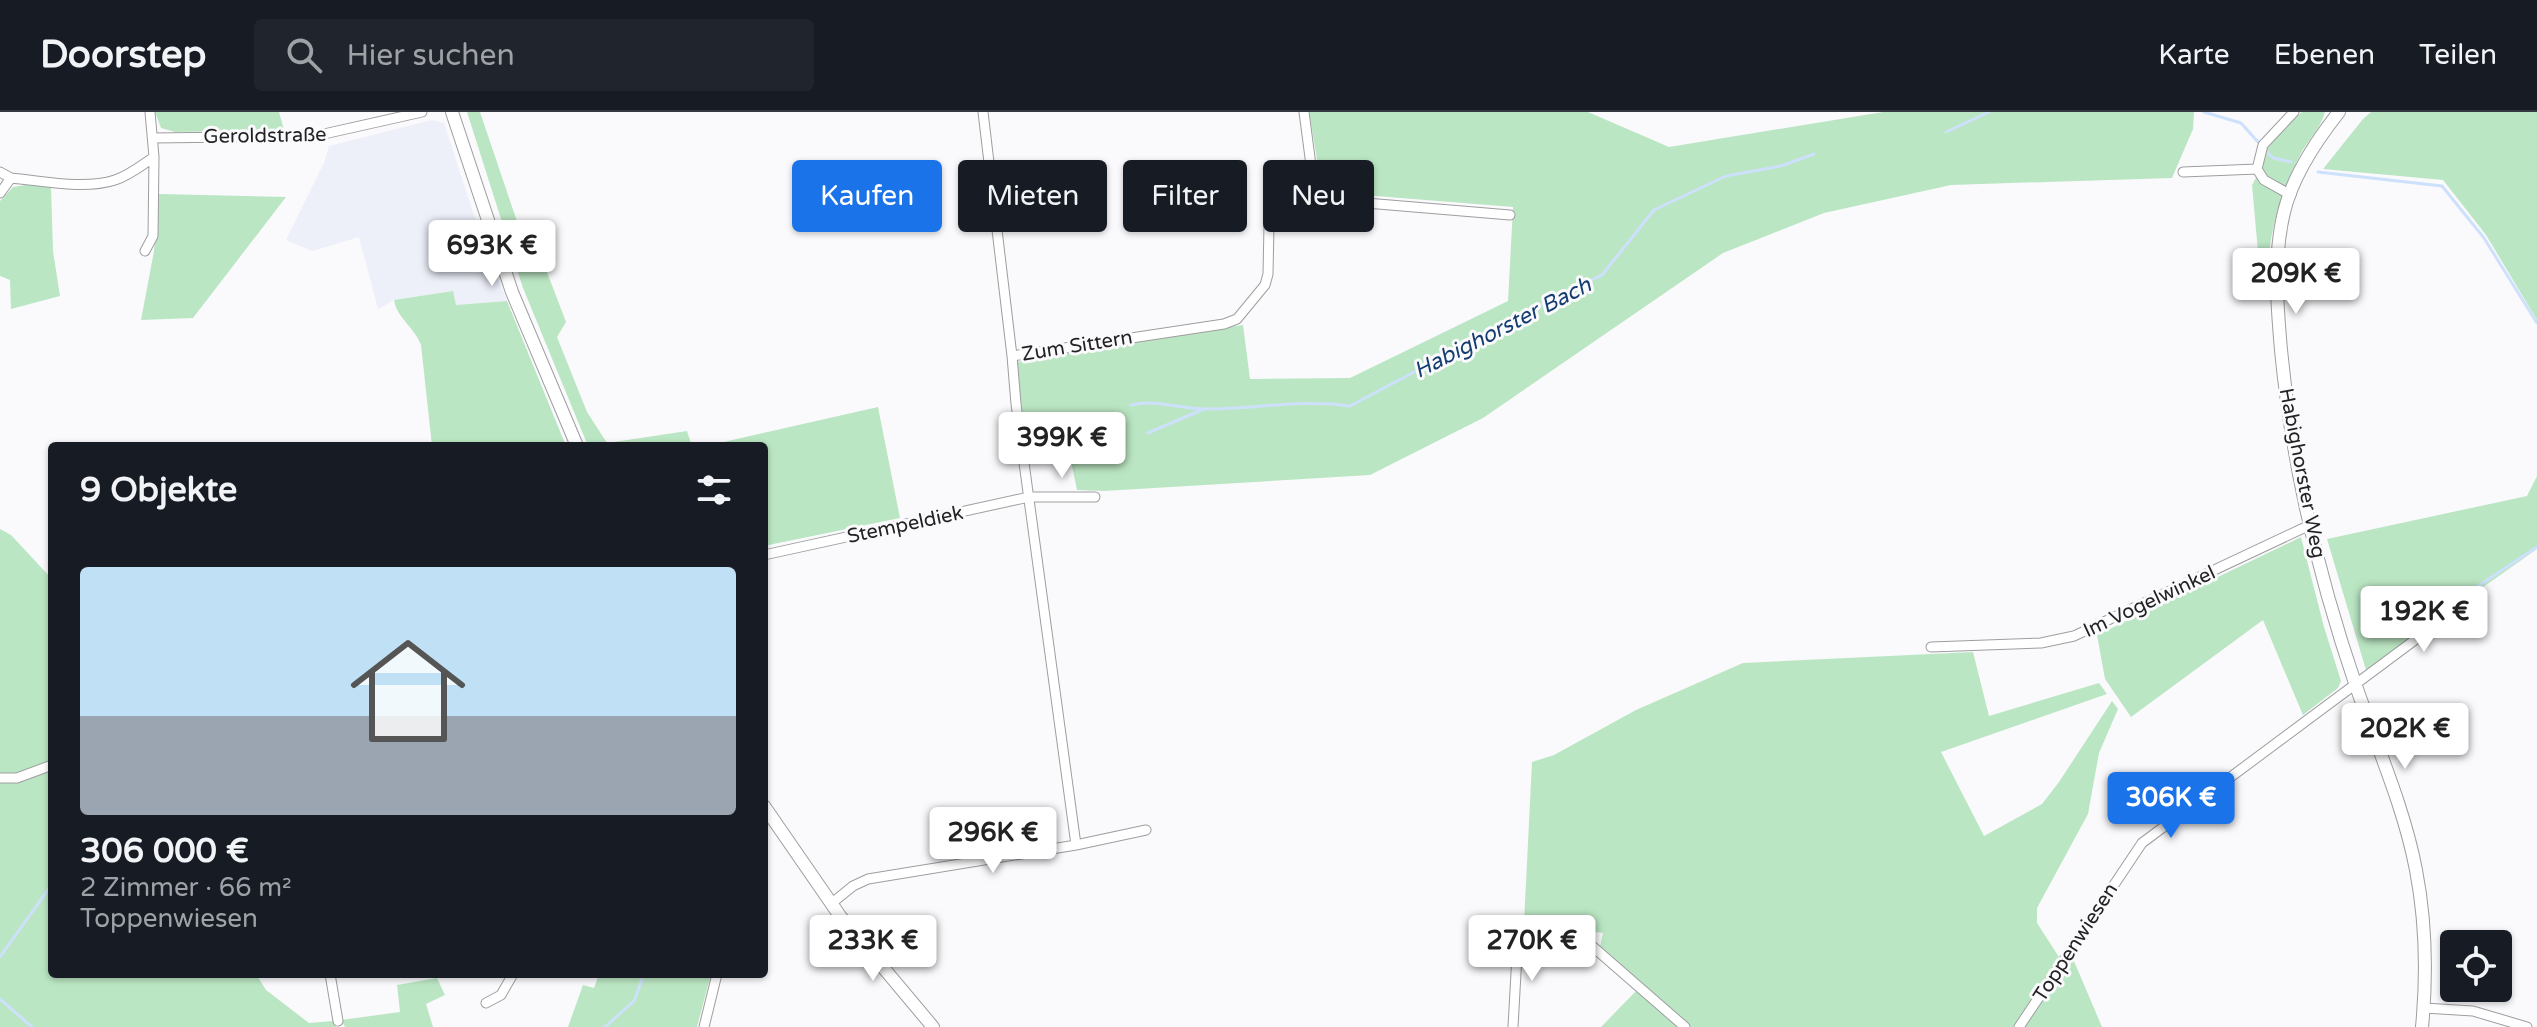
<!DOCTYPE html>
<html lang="de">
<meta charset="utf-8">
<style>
body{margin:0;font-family:"Varela Round",sans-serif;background:#20242c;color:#f1f3f6;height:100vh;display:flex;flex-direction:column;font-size:30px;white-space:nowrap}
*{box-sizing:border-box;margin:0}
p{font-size:26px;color:#9ea1a6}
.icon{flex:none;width:44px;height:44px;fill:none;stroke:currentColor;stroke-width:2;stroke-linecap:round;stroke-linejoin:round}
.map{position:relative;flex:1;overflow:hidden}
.side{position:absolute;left:48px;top:330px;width:720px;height:536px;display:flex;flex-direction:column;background:#171b24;border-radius:8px;box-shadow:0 2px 6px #0004}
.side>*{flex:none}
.guide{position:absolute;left:792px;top:48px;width:760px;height:72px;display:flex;gap:16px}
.tools{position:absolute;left:2440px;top:818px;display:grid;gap:16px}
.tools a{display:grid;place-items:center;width:72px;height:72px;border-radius:8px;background:#171b24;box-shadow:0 2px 6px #0004;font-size:40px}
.price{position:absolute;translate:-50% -68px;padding:0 18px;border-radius:8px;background:#fff;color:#222;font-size:26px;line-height:52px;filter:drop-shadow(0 2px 4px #0008)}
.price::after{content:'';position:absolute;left:50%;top:48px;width:24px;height:18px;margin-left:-12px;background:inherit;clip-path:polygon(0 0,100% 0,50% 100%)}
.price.on{background:#1a73e8;color:#fff}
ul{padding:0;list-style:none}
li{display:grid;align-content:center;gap:16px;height:424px;padding:0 32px}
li+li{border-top:2px solid #363941}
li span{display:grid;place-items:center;height:248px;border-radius:8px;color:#555}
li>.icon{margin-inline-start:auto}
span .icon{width:144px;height:144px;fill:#fffc;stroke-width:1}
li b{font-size:34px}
h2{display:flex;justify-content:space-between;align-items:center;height:96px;padding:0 32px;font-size:34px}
.pill{padding:0 28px;border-radius:8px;background:#171b24;box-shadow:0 2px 6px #0004;font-size:28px;line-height:72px}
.pill.on{background:#1a73e8;color:#fff}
header{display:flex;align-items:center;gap:48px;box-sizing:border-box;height:112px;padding:0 40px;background:#171b24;border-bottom:2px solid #363941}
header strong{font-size:38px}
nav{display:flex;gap:44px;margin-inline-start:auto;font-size:28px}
.search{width:560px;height:72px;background:#20242c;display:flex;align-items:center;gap:20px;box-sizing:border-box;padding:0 28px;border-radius:8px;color:#9ea1a6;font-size:30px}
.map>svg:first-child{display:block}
.built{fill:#edeff9}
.green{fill:#bbe6c3}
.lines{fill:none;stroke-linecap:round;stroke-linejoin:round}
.stream{stroke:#cde0fc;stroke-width:3}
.street-casing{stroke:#9e9ea1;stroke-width:11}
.secondary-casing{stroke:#9e9ea1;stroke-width:14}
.street{stroke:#fff;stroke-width:9}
.secondary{stroke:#fff;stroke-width:12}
.labels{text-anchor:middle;stroke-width:6;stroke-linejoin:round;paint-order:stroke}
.street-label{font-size:20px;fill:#222223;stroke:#fafafd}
.water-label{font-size:22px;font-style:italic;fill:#153c71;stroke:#fafafd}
</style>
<header>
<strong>Doorstep</strong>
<div class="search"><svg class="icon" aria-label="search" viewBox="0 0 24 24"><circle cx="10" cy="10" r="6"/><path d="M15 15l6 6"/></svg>Hier suchen</div>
<nav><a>Karte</a><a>Ebenen</a><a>Teilen</a></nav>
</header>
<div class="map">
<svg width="2537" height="915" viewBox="0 0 2537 915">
<rect width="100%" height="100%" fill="#fafafd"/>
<!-- built -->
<path class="built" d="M432 8 444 11 480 122 507 189 456 193 452 179 394 188 378 197 359 125 312 139 286 128 324 51 329 34Z"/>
<!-- green -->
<path class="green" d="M155 0H279L284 18 175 20 161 16Z
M467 0H480L524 130 542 147 566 210 557 225 587 300 607 331 687 319 692 334H588L523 176Z
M1309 0H1588L1669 35 1883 0H2194L2193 17 2172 66 1951 73 1824 101 1723 141 1483 306 1370 363 1104 379 1077 378 1067 330 1027 335 1016 251 1035 243 1243 213 1250 267 1350 266 1508 189 1513 95 1363 83 1327 89 1323 83Z
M2302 0H2325C2321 16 2307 29 2300 43 2281 80 2271 115 2267 157L2260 162 2252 73 2260 59 2261 44 2288 12Z
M2371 0H2537V208L2486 123 2443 68 2323 57 2363 7Z
M26 73 51 75 53 139 60 184 11 197 10 168 0 164V89L13 75Z
M159 82 286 85 193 206 141 208 154 139Z
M453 179 456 193 507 189 566 334H432L421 233C415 216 396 205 394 188Z
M878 295 900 406 764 434V334H706Z
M2537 364V437L2366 558 2327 427 2527 384Z
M0 417 11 423 52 467V862H256L266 878 309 911 333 909 336 915H0Z
M2301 425 2324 515 2341 569 2338 576 2303 603 2263 508 2131 605 2105 567 2097 523Z
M1973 540 1989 604 2099 571 2107 582 1941 640 1984 724 2042 692 2059 670 2112 589 2118 597 2099 641 2088 702 2037 796V811L2059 845 2013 915H1691L1600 835 1603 821 1524 811 1532 650 1554 643 1636 598 1743 551Z
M2071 842 2102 915H2024Z
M599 862H711L697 915H568L583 873 594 876Z
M437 866 445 883 426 892 433 915H345L341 908 400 900 397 873Z
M1637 878 1677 915H1601Z"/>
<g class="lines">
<!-- stream -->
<path class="stream" d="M2204 0 2241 11 2258 30
M1946 20 1989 0
M2265 38 2273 46 2291 50
M2318 60 2442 74 2484 126 2537 211
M1131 293C1156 287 1180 297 1205 297 1255 297 1300 287 1350 294L1546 190 1602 163 1654 98 1726 64 1781 54 1814 42
M1148 321 1204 297
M2475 476 2537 435
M0 845 52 772
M0 887 32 915
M605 915 634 889 644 862"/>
<!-- street casing -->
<g class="street-casing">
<path id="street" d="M983 0 1012 244
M1304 0 1317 99
M153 26 315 24 422 0
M2257 57 2264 68 2291 83
M0 60 11 66
M2183 60 2257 57 2263 33 2294 0
M0 81 11 66C44 69 84 78 115 68 130 63 142 53 154 45L150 0
M145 139 153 124 154 45
M764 443 1029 385H1095
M1931 535 2041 531 2074 524 2310 413
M0 666H17L52 653
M1076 733 1016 292 1012 244 1224 212 1237 207 1265 173 1268 162 1269 113 1276 107 1366 91 1510 103
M832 791 853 774 868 767 1076 733 1146 718
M330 862 338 909
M486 891 501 883 513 862
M2424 896 2473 899 2527 915
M704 915 717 862
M1513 915 1518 825H1574L1592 834 1685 915
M2019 915 2142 731 2474 484"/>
</g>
<!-- secondary casing -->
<g class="secondary-casing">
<path id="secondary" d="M452 0 512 180 577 334
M2339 0C2316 29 2293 63 2284 100 2273 146 2277 192 2281 238 2292 353 2319 466 2356 574 2377 635 2404 695 2416 758 2426 810 2427 863 2422 915
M764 694 840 804 933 915"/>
</g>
<!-- street -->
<use href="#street" class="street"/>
<!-- secondary -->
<use href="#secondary" class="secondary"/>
</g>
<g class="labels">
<!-- street labels -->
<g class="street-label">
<text transform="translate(265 23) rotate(-1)" y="7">Geroldstraße</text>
<text transform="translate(1077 233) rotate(-9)" y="7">Zum Sittern</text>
<text transform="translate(2303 361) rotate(79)" y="7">Habighorster Weg</text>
<text transform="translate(905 412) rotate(-12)" y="7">Stempeldiek</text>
<text transform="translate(2149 489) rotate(-25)" y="7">Im Vogelwinkel</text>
<text transform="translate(2075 830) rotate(-57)" y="7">Toppenwiesen</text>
</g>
<!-- water labels -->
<g class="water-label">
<text transform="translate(1502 215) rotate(-27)" y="8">Habighorster Bach</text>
</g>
</g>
</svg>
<div class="tools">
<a><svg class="icon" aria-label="locate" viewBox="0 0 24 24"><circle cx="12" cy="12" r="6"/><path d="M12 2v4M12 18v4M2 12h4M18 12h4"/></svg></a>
</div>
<b class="price" style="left:492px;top:176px">693K €</b>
<b class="price" style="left:2296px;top:204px">209K €</b>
<b class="price" style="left:1062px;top:368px">399K €</b>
<b class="price" style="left:2424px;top:542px">192K €</b>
<b class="price" style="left:2405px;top:659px">202K €</b>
<b class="price on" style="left:2171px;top:728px">306K €</b>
<b class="price" style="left:993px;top:763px">296K €</b>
<b class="price" style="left:873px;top:871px">233K €</b>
<b class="price" style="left:1532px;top:871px">270K €</b>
<div class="guide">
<a class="pill on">Kaufen</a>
<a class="pill">Mieten</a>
<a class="pill">Filter</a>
<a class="pill">Neu</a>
</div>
<section class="side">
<h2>9 Objekte<svg class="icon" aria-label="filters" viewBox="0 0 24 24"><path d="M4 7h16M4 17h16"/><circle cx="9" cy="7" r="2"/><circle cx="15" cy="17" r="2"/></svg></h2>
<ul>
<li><span style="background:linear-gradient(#bfe0f5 60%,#9aa5b1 0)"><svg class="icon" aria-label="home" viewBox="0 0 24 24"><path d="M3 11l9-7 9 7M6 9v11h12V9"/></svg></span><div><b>306 000 €</b><p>2 Zimmer · 66 m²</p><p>Toppenwiesen</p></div></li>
</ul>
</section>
</div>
